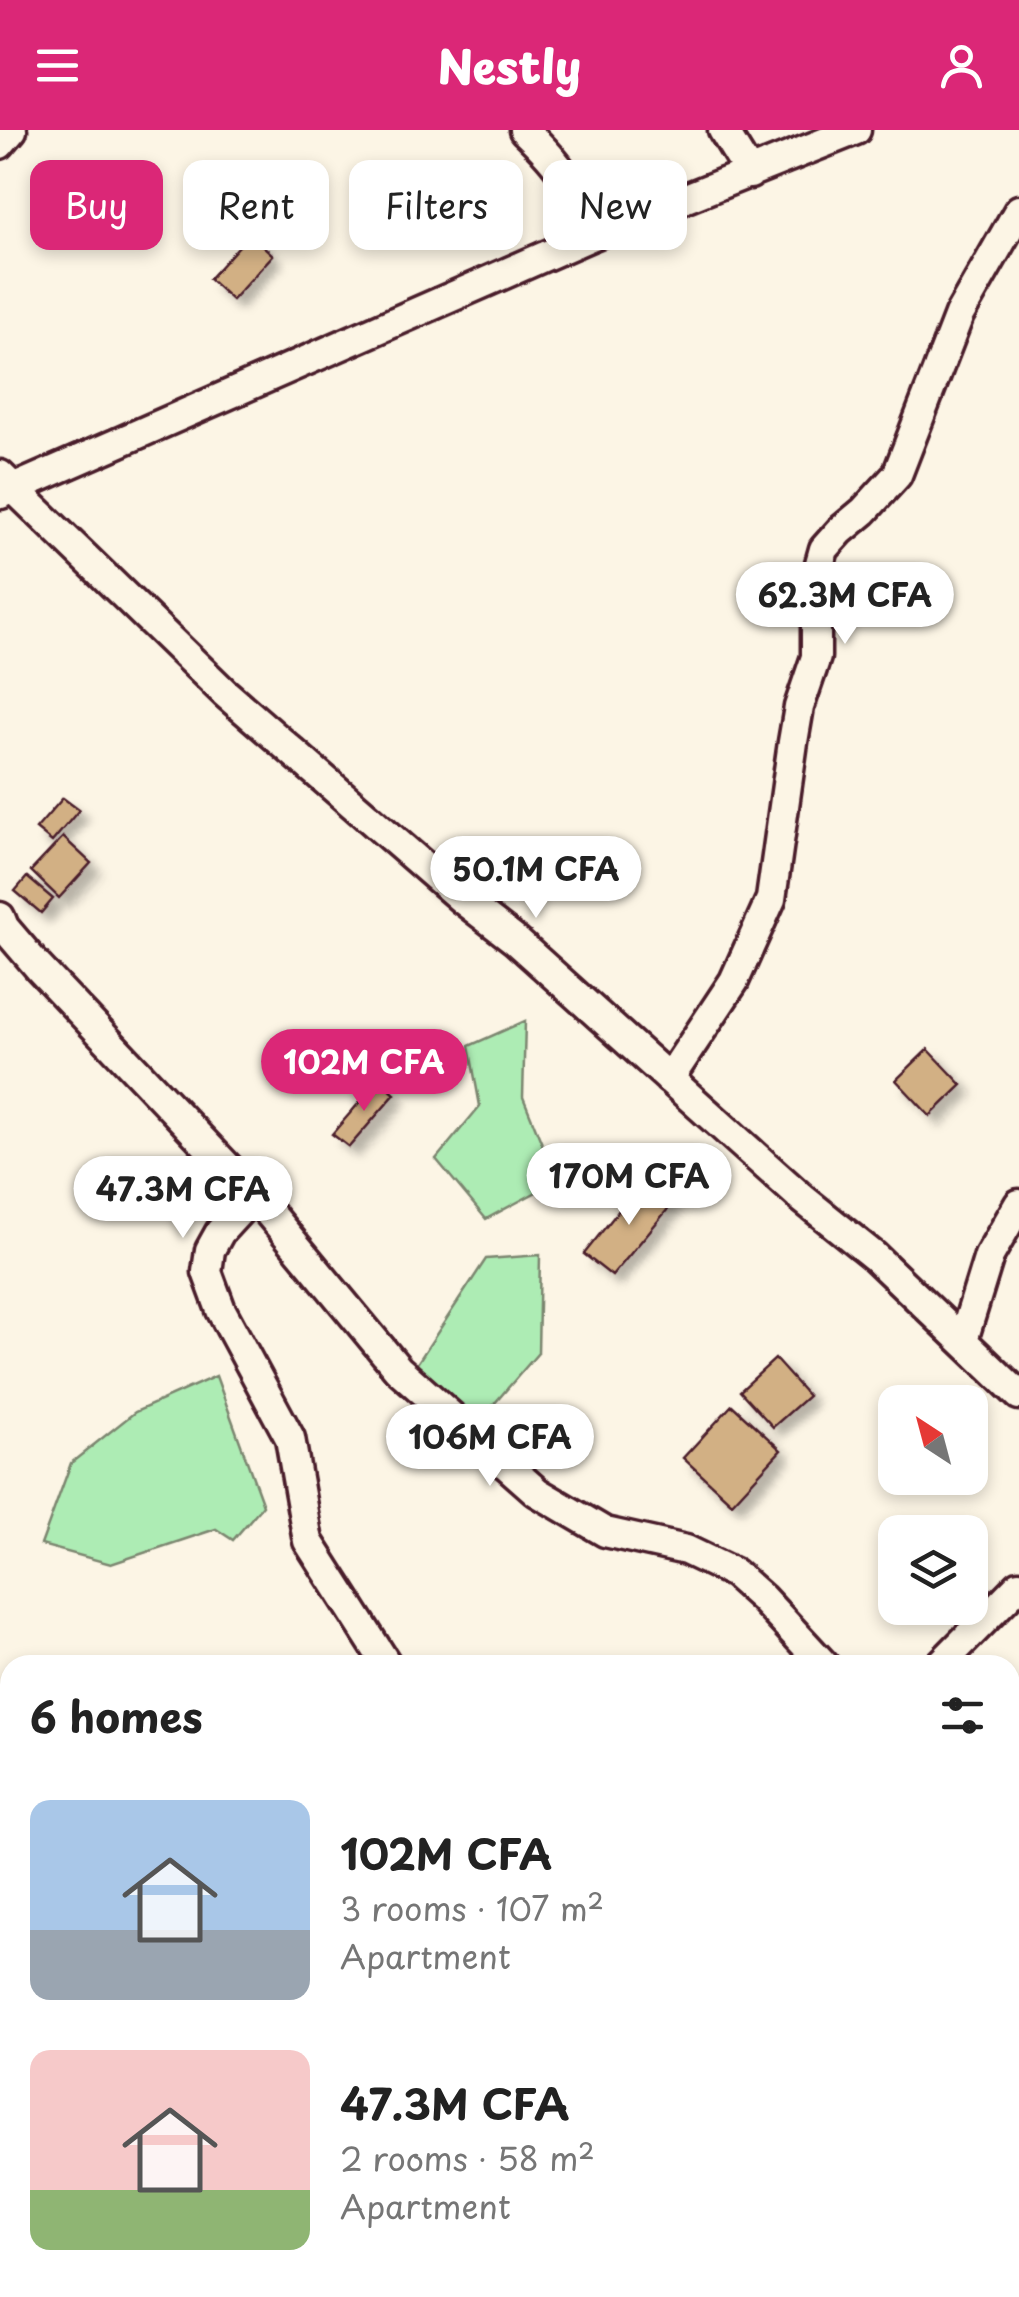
<!DOCTYPE html>
<meta charset="utf-8">
<style>
body{margin:0;font-family:"Playpen Sans",sans-serif;background:#f6f6f6;color:#222;height:100vh;display:flex;flex-direction:column;font-size:38px;white-space:nowrap}
*{box-sizing:border-box;margin:0}
p{font-size:32px;color:#767676}
.icon{flex:none;width:55px;height:55px;fill:none;stroke:currentColor;stroke-width:2;stroke-linecap:round;stroke-linejoin:round}
.map{position:relative;flex:1;overflow:hidden}
.side{position:absolute;left:0px;top:1525px;width:1020px;height:642px;display:flex;flex-direction:column;background:#fff;border-radius:30px 30px 0 0;box-shadow:0 5px 15px #0003}
.side>*{flex:none}
.guide{position:absolute;left:30px;top:30px;width:960px;height:90px;display:flex;gap:20px}
.needle{width:65px;rotate:324deg}
.controls{position:absolute;left:878px;top:1255px;display:grid;gap:20px}
.controls a{display:grid;place-items:center;width:110px;height:110px;border-radius:20px;background:#fff;box-shadow:0 5px 15px #0003;font-size:50px}
.price{position:absolute;translate:-50% -85px;padding:0 22px;border-radius:35px;background:#fff;color:#222;font-size:32px;line-height:65px;filter:drop-shadow(0 2px 5px #0008)}
.price::after{content:'';position:absolute;left:50%;top:60px;width:30px;height:22px;margin-left:-15px;background:inherit;clip-path:polygon(0 0,100% 0,50% 100%)}
.price.active{background:#db2777;color:#fff}
ul{padding:0;list-style:none}
li{display:flex;align-items:center;gap:30px;height:250px;padding:0 30px}
li span{display:grid;place-items:center;flex:none;width:280px;height:200px;border-radius:20px;color:#555}
li>.icon{margin-inline-start:auto}
span .icon{width:120px;height:120px;fill:#fffc;stroke-width:1}
li b{font-size:42px}
h2{display:flex;justify-content:space-between;align-items:center;height:120px;padding:0 30px;font-size:42px}
.tag{padding:0 35px;border-radius:20px;background:#fff;box-shadow:0 5px 15px #0003;font-size:35px;line-height:90px}
.tag.active{background:#db2777;color:#fff}
header{display:flex;justify-content:space-between;align-items:center;height:130px;padding:0 30px;background:#db2777;color:#fff;font-size:45px;font-weight:800}
.map>svg:first-child{display:block}
.green{fill:#adecb4;stroke:#7c8670;stroke-width:2.5}
.building{fill:#d2b084;stroke:#4a1f2b;stroke-width:2.5;filter:url(#shadow)}
.lines{fill:none;stroke-linecap:round;stroke-linejoin:round}
.minor-casing{stroke:#4a1f2b;stroke-width:35}
.minor{stroke:#fcf5e5;stroke-width:28}
</style>
<header><svg class="icon" aria-label="menu" viewBox="0 0 24 24"><path d="M4 6h16M4 12h16M4 18h16"/></svg>Nestly<svg class="icon" aria-label="person" viewBox="0 0 24 24"><circle cx="12" cy="8" r="4"/><path d="M4 21q1-7 8-7t8 7"/></svg></header>
<div class="map">
<svg width="1019" height="2167" viewBox="0 0 1019 2167">
<defs>
<filter id="shadow"><feDropShadow dx="9" dy="9" stdDeviation="5" flood-color="#0004"/></filter>
</defs>
<rect width="100%" height="100%" fill="#fcf5e5"/>
<filter id="ink" filterUnits="userSpaceOnUse"><feTurbulence type="fractalNoise" baseFrequency=".01" numOctaves="2"/><feDisplacementMap in="SourceGraphic" scale="20" xChannelSelector="R" yChannelSelector="G"/><feConvolveMatrix kernelMatrix="1 2 1 2 8 2 1 2 1" color-interpolation-filters="sRGB"/></filter>
<g filter="url(#ink)">
<!-- green -->
<path class="green" d="M525 891 523 967 557 1051 486 1089 436 1029 480 976 469 916Z
M540 1125 538 1223 482 1288 440 1285 416 1235 486 1129Z
M216 1246 263 1375 233 1410 216 1399 111 1434 41 1415 71 1333 135 1282Z"/>
<!-- building -->
<path class="building" d="M250 104 273 125 232 170 209 149Z
M63 668 79 680 52 712 36 699Z
M63 707 91 733 59 768 31 741Z
M27 747 53 769 41 783 15 761Z
M928 919 962 955 930 986 896 950Z
M379 950 395 964 349 1017 332 1004Z
M644 1049 673 1073 612 1146 584 1124Z
M775 1229 808 1266 773 1297 740 1261Z
M732 1275 781 1320 732 1373 683 1328Z
M5 1827 10 1834V1856L0 1865V1831Z
M1019 1900V1929L1018 1930 1010 1921V1907Z"/>
<g class="lines">
<!-- minor casing -->
<g class="minor-casing">
<path id="minor" d="M524 0C564 38 573 54 591 106
M723 0 750 44
M0 14 12 0
M0 345 225 563 463 770 516 811 803 1069 874 1126 1019 1265
M1 364 591 106 856 0
M0 787 4 797 39 838 254 1065 398 1239 537 1362 605 1402 686 1420 734 1443 762 1468 824 1535
M669 949 734 851 771 769 793 612 799 577 816 527V448L824 419 840 401 864 381 897 345 959 185 1019 80
M254 1065 220 1102 210 1120 207 1142 221 1180 290 1308 308 1411 387 1535
M963 1210 989 1126 1019 1074
M940 1535 1019 1455
M0 1937 10 1916
M970 2158 973 2167
M598 2167 606 2158"/>
</g>
<!-- minor -->
<use href="#minor" class="minor"/>
</g>
</g>
</svg>
<div class="controls">
<a><svg class="needle" viewBox="-14 -14 28 28"><path d="M0-13l5 13h-10z" fill="#e53935"/><path d="M0 13l5-13h-10z" fill="#767676"/></svg></a>
<a><svg class="icon" aria-label="layers" viewBox="0 0 24 24"><path d="M12 4l9 5-9 5-9-5zM3 14l9 5 9-5"/></svg></a>
</div>
<b class="price" style="left:845px;top:517px">62.3M CFA</b>
<b class="price" style="left:536px;top:791px">50.1M CFA</b>
<b class="price active" style="left:364px;top:984px">102M CFA</b>
<b class="price" style="left:629px;top:1098px">170M CFA</b>
<b class="price" style="left:183px;top:1111px">47.3M CFA</b>
<b class="price" style="left:490px;top:1359px">106M CFA</b>
<div class="guide">
<a class="tag active">Buy</a>
<a class="tag">Rent</a>
<a class="tag">Filters</a>
<a class="tag">New</a>
</div>
<section class="side">
<h2>6 homes<svg class="icon" aria-label="filters" viewBox="0 0 24 24"><path d="M4 7h16M4 17h16"/><circle cx="9" cy="7" r="2"/><circle cx="15" cy="17" r="2"/></svg></h2>
<ul>
<li><span style="background:linear-gradient(#a9c7e8 65%,#9aa5b1 0)"><svg class="icon" aria-label="home" viewBox="0 0 24 24"><path d="M3 11l9-7 9 7M6 9v11h12V9"/></svg></span><div><b>102M CFA</b><p>3 rooms · 107 m²</p><p>Apartment</p></div></li>
<li><span style="background:linear-gradient(#f6c9c9 70%,#8fb573 0)"><svg class="icon" aria-label="home" viewBox="0 0 24 24"><path d="M3 11l9-7 9 7M6 9v11h12V9"/></svg></span><div><b>47.3M CFA</b><p>2 rooms · 58 m²</p><p>Apartment</p></div></li>
</ul>
</section>
</div>
